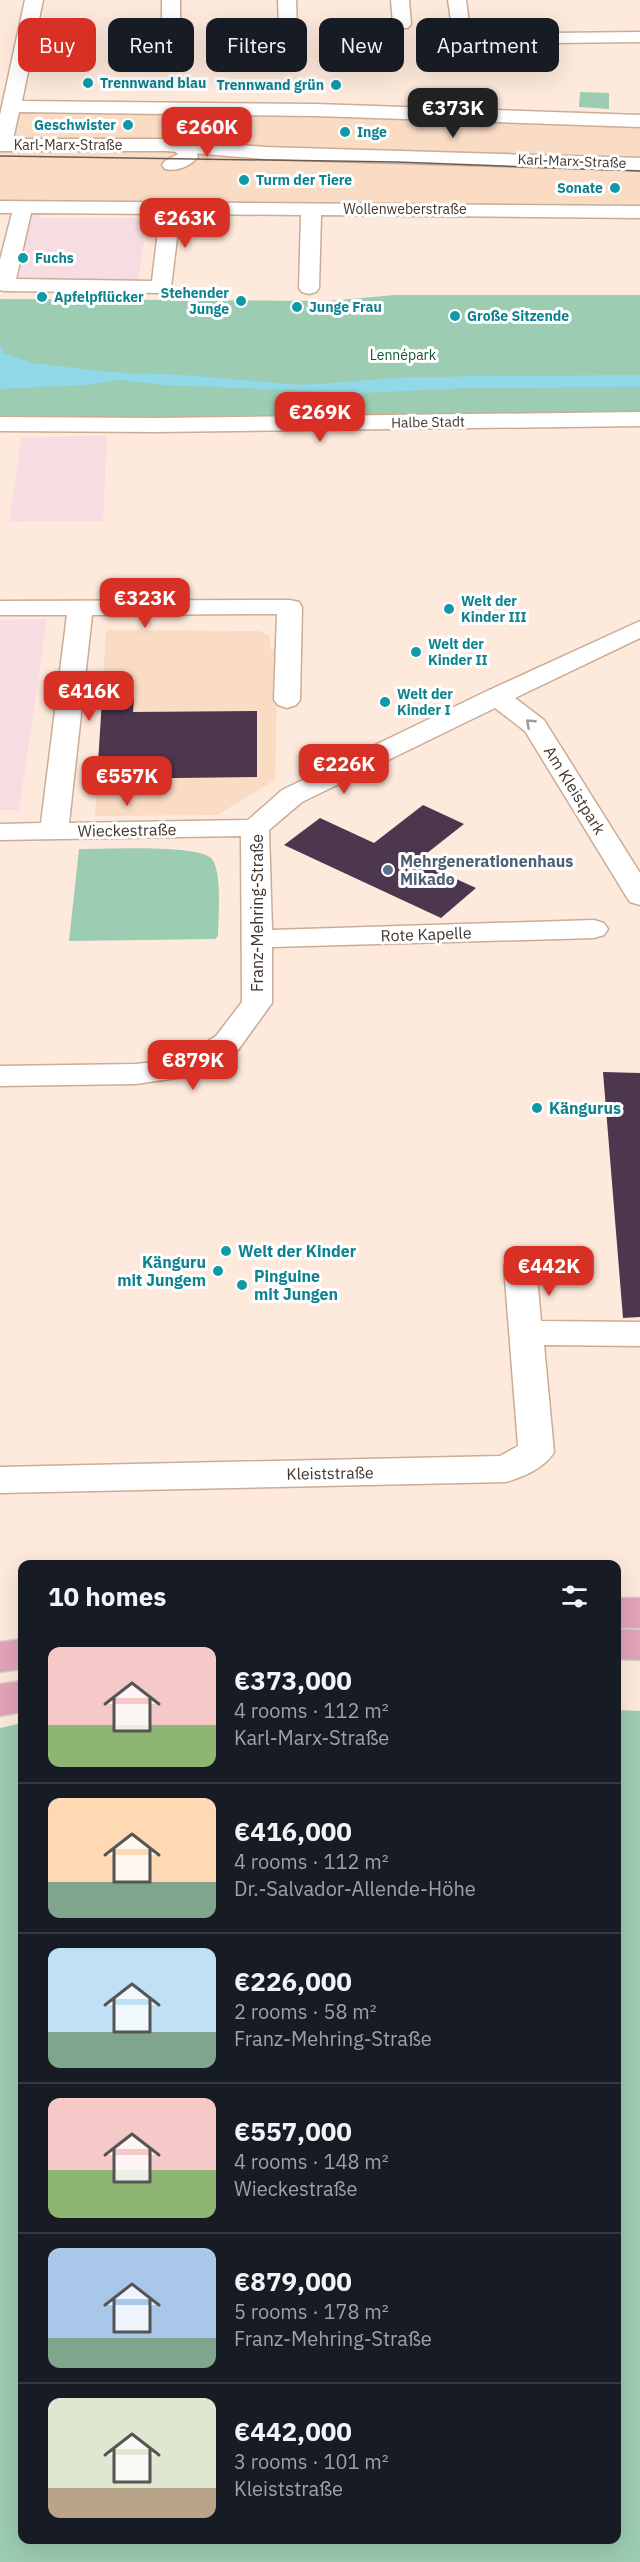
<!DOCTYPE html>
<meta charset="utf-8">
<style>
body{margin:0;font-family:"IBM Plex Sans",sans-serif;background:#242831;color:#f1f3f6;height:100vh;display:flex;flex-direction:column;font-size:22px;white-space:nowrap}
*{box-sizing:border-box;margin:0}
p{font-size:20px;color:#9ea1a6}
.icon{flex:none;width:33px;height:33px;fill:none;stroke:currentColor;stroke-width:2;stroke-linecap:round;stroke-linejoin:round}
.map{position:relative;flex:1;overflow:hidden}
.details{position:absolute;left:18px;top:1560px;width:603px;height:984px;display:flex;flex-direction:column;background:#171b24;border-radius:12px;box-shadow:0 6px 24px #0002}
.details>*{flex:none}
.hud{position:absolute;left:18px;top:18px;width:604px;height:54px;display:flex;gap:12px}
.price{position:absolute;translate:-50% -51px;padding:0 14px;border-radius:12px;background:#d93025;color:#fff;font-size:20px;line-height:39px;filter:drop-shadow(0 2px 3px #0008)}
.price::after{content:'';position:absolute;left:50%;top:36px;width:18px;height:14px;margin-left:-9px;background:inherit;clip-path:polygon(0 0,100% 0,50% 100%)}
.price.active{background:#222;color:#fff}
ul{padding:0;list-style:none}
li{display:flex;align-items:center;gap:18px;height:150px;padding:0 30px}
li+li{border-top:2px solid #363941}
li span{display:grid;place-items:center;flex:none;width:168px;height:120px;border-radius:12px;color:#555}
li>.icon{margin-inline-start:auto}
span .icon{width:72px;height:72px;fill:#fffc;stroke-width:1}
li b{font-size:26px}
h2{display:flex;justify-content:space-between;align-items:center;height:72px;padding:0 30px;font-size:26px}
.pill{padding:0 21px;border-radius:12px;background:#171b24;box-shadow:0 6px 24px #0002;font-size:21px;line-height:54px}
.pill.active{background:#d93025;color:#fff}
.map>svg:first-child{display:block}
.built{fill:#fadbc4}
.education{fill:#f7dde2}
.green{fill:#9cccb1}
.water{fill:#91d8e9}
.building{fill:#4d374e}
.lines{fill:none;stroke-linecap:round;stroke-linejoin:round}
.minor-casing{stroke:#cbac95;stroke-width:3}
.tertiary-casing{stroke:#cbac95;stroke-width:3}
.primary-casing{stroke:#d6d3d1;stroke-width:3}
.minor{fill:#fff;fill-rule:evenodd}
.tertiary{fill:#fff;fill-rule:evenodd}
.primary{fill:#e2a3b8;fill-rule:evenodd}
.tram{stroke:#6b5c52;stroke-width:1.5}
.oneway{stroke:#a19a96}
.culture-dot{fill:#0f9aa8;stroke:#fff;stroke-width:2}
.service-dot{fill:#5c6f8a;stroke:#fff;stroke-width:2}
.labels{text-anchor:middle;stroke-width:6;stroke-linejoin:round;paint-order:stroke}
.far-culture-label{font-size:14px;font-weight:bold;fill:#0d838f;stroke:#fff;text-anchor:start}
.far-street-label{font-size:14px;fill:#43362d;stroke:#fff}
.far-park-label{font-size:14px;fill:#125638;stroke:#fff}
.street-label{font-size:16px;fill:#43362d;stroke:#fff}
.service-label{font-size:16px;font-weight:bold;fill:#4e5e75;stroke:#fff;text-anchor:start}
.culture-label{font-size:16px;font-weight:bold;fill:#0d838f;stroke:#fff;text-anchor:start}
</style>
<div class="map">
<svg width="640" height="2562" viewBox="0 0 640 2562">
<rect width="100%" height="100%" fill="#feeadc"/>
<!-- built -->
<path class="built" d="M0 110 346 114 640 124V210L0 200Z
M106 630 259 631 270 636V649H278L275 780 217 815 95 816Z"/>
<!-- education -->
<path class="education" d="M29 212H40V218H147L138 283 15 282Z
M107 435 103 521 9 522 21 438Z
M47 619 19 810H0V620Z"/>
<!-- green -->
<path class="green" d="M580 92 609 93V109L579 107Z
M395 295H640V411L116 420 0 419V299L328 301Z
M79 849C103 849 197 844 211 858 223 870 218 919 218 936L215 939 69 941Z
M616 1710 640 1711V2562H0V1728L22 1723V2540H616Z"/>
<!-- water -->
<path class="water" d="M0 344 4 354 33 363 107 372 183 375 303 385 410 377 627 375H640V387L470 388 362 393 163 385 120 380 85 385 0 389Z"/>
<!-- building -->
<path class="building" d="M134 699 133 712 257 711V777L97 779 102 700Z
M423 805 464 824 417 861 476 888 441 918 284 845 320 818 374 843Z
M603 1072 640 1073V1317L623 1318Z"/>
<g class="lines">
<!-- minor casing -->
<g class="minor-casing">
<path id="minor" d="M25 0H43L22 101 315 104 640 115V127L315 116 19 112 12 144 10 148 0 149V115Z
M162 0H180V24L177 28H165L162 24Z
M278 0H296L297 26 294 30H282L279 26Z
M391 0H409L411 24 408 28H396L393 24Z
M448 0H466L470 31 475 34 640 32V42L472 44 456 38 453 34Z
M177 140 195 148 198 157C191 166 176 172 165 169L162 165 165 161 178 154 168 146 170 142Z
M0 201 640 206V218L321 215 319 288 316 292 309 294 302 292 299 288 301 215 180 214 171 287 168 291 161 293 4 291 0 290V260L12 213H0ZM31 213 160 214 152 281 16 279Z
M640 412V426L156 432 0 431V417L156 418Z
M290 600 299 602 302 607 300 700 296 705 287 708 278 705 274 700 277 614 92 615 69 823 248 820 282 790 487 691 640 621V638L515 698 544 720 640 873V905L630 902 626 896 525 731 495 708 302 802 269 830 272 930 594 920 604 923 608 929 604 935 594 938 272 947V1003L238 1050 197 1075 136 1084 0 1086V1066L136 1064 179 1059 216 1036 242 1002 241 836 0 840V824L41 823 67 615H0V601Z
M520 1254 532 1258 536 1266 541 1321 640 1322V1346L544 1345 554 1452C545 1468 523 1477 506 1482L0 1493V1467L500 1456 518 1446 504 1266 508 1258Z"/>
</g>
<!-- tertiary casing -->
<g class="tertiary-casing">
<path id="tertiary" d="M0 139H166L265 147 640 158V170L265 159 166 151H0Z"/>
</g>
<!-- primary casing -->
<g class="primary-casing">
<path id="primary" d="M616 1598H640V1628H616Z
M616 1629 640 1630V1660L616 1659Z
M22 1639V1669L0 1672V1642Z
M22 1681V1712L0 1716V1684Z"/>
</g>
<!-- minor -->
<use href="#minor" class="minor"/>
<!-- tertiary -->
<use href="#tertiary" class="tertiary"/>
<!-- primary -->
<use href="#primary" class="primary"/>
<!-- tram -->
<path class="tram" d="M0 156 396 162 640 171"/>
</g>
<!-- one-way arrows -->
<defs><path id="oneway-chevron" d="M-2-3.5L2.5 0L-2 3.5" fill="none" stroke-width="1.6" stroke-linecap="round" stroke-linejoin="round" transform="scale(1.5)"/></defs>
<use class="oneway" href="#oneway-chevron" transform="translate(530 723) rotate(-137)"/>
<!-- markers -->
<g class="culture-dot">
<circle cx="88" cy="83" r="6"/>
<circle cx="336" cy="85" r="6"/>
<circle cx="128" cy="125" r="6"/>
<circle cx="345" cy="132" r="6"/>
<circle cx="244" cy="180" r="6"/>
<circle cx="615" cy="188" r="6"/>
<circle cx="23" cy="258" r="6"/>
<circle cx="42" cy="297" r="6"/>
<circle cx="241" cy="301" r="6"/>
<circle cx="297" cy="307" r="6"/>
<circle cx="455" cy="316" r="6"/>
<circle cx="449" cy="609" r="6"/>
<circle cx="416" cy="652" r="6"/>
<circle cx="385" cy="702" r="6"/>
<circle cx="537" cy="1108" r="6"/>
<circle cx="226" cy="1251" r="6"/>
<circle cx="218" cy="1271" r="6"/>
<circle cx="242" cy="1285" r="6"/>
</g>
<circle class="service-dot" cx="388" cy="870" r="6"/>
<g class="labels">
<!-- far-culture labels -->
<g class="far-culture-label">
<text x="100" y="88">Trennwand blau</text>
<text x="324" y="90" text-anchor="end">Trennwand grün</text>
<text x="116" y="130" text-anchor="end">Geschwister</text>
<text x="357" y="137">Inge</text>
<text x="256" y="185">Turm der Tiere</text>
<text x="603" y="193" text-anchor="end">Sonate</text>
<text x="35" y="263">Fuchs</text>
<text x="229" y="298" text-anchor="end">Stehender<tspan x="229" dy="16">Junge</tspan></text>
<text x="54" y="302">Apfelpflücker</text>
<text x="309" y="312">Junge Frau</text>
<text x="467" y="321">Große Sitzende</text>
<text x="461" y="606">Welt der<tspan x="461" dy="16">Kinder III</tspan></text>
<text x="428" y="649">Welt der<tspan x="428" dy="16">Kinder II</tspan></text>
<text x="397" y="699">Welt der<tspan x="397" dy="16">Kinder I</tspan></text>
</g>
<!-- far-street labels -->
<g class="far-street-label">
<text x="68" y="150">Karl-Marx-Straße</text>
<text transform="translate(572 161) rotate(2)" y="5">Karl-Marx-Straße</text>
<text x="405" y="214">Wollenweberstraße</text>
<text transform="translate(428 422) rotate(-1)" y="5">Halbe Stadt</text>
</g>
<!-- far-park labels -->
<g class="far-park-label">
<text x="403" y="360">Lennépark</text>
</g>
<!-- street labels -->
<g class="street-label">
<text transform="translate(575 790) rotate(58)" y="6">Am Kleistpark</text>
<text transform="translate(127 830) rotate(-1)" y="6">Wieckestraße</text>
<text transform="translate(257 913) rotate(-90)" y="6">Franz-Mehring-Straße</text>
<text transform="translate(426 934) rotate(-2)" y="6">Rote Kapelle</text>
<text transform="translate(330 1473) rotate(-1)" y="6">Kleiststraße</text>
</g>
<!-- service labels -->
<g class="service-label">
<text x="400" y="867">Mehrgenerationenhaus<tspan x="400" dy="18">Mikado</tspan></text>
</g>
<!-- culture labels -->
<g class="culture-label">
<text x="549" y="1114">Kängurus</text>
<text x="238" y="1257">Welt der Kinder</text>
<text x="206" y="1268" text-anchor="end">Känguru<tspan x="206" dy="18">mit Jungem</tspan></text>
<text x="254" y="1282">Pinguine<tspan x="254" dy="18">mit Jungen</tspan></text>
</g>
</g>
</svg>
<b class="price active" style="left:453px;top:139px">€373K</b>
<b class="price" style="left:207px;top:158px">€260K</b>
<b class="price" style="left:185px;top:249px">€263K</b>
<b class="price" style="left:320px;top:443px">€269K</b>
<b class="price" style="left:145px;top:629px">€323K</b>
<b class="price" style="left:89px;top:722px">€416K</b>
<b class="price" style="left:344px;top:795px">€226K</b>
<b class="price" style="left:127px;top:807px">€557K</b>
<b class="price" style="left:193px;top:1091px">€879K</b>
<b class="price" style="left:549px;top:1297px">€442K</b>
<div class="hud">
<a class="pill active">Buy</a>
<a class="pill">Rent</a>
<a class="pill">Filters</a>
<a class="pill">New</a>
<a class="pill">Apartment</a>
</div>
<section class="details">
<h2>10 homes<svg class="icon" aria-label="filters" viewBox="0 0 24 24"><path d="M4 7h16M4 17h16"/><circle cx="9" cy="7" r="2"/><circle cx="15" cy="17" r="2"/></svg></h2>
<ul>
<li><span style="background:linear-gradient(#f6c9c9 65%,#8fb573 0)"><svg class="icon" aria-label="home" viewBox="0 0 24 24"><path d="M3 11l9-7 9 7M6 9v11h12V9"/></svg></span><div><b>€373,000</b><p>4 rooms · 112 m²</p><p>Karl-Marx-Straße</p></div></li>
<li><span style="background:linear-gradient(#ffd9b3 70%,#7fa58c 0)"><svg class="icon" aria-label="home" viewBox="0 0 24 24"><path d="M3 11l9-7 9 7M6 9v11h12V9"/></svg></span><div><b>€416,000</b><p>4 rooms · 112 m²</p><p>Dr.-Salvador-Allende-Höhe</p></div></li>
<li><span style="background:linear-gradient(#bfe0f5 70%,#7fa58c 0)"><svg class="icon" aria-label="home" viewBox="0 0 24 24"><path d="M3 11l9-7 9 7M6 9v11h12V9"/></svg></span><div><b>€226,000</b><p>2 rooms · 58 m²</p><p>Franz-Mehring-Straße</p></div></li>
<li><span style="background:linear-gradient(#f6c9c9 60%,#8fb573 0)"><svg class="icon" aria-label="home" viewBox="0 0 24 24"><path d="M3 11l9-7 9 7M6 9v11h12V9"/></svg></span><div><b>€557,000</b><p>4 rooms · 148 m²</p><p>Wieckestraße</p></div></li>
<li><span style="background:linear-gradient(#a9c7e8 75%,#7fa58c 0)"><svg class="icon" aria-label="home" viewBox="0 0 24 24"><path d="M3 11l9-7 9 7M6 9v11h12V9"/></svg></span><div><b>€879,000</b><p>5 rooms · 178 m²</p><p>Franz-Mehring-Straße</p></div></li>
<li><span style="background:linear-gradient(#dfe7d0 75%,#b9a48a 0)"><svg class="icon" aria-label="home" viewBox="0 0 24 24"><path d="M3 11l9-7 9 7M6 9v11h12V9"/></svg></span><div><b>€442,000</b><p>3 rooms · 101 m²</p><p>Kleiststraße</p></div></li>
</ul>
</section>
</div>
